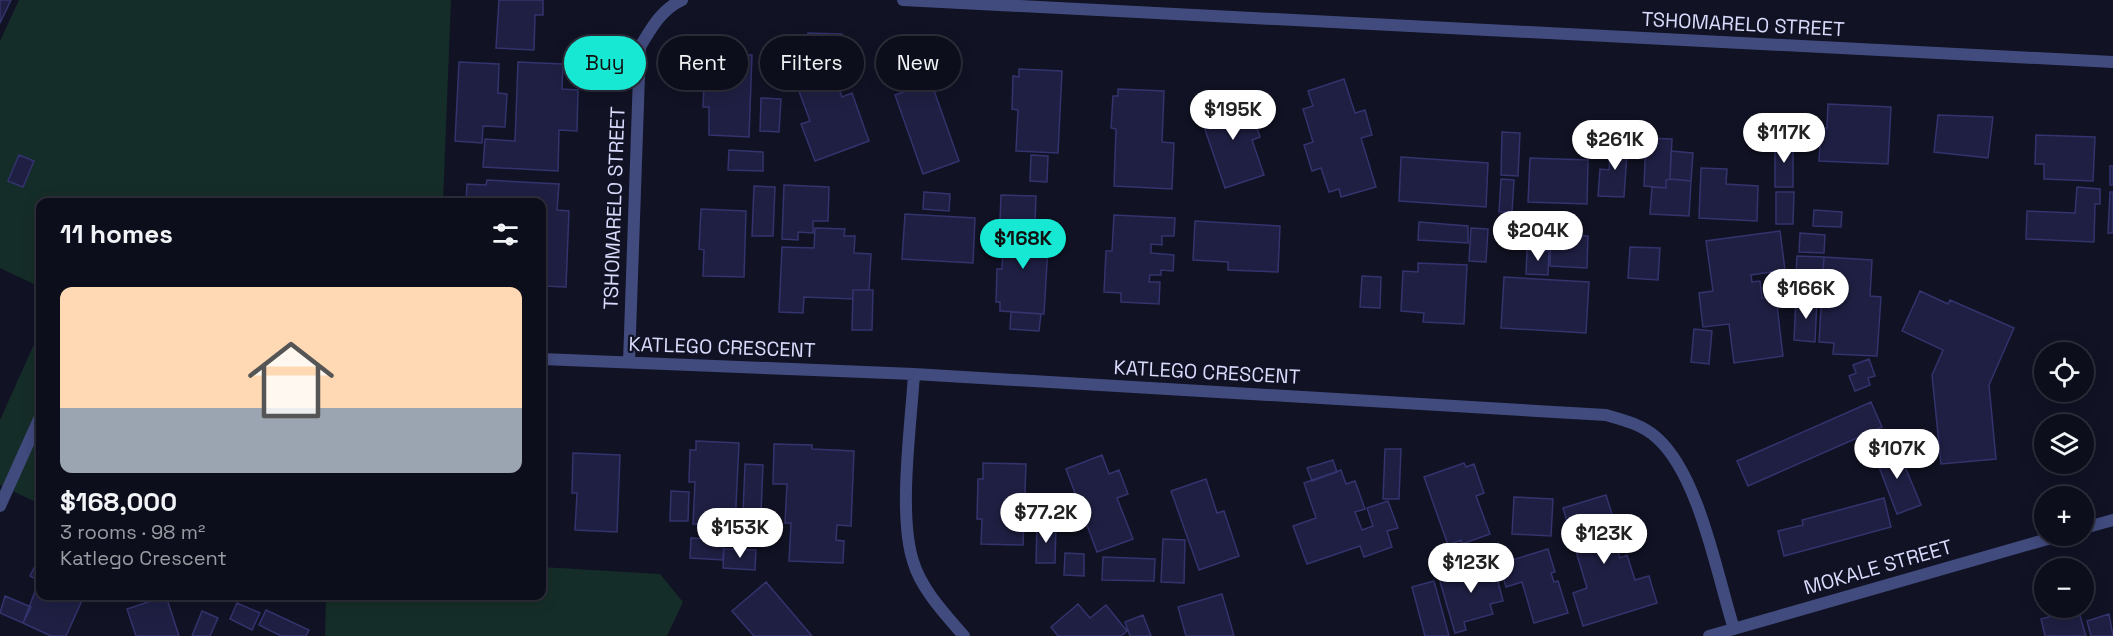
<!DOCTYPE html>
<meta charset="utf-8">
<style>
body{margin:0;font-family:"Space Grotesk",sans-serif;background:#1b1c28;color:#f1f3f6;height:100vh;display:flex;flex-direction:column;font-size:22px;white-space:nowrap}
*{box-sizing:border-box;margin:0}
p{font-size:20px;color:#9a9ca3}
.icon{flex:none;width:33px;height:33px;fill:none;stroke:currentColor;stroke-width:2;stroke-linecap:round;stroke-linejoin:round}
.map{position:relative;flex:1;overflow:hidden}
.drawer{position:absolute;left:36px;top:198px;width:510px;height:402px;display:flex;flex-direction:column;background:#0d0e1b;border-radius:12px;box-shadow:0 3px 15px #0003,0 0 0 2px #2d2e3a}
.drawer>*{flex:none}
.banner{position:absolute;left:564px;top:36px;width:570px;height:54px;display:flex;gap:12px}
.buttons{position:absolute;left:2034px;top:342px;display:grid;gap:12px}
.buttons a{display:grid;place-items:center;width:60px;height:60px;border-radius:50%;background:#0d0e1b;box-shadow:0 3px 15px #0003,0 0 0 2px #2d2e3a;font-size:30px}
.price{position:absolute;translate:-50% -51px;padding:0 14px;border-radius:21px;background:#fff;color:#222;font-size:20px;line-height:39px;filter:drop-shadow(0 2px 3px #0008)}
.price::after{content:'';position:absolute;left:50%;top:36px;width:18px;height:14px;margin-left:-9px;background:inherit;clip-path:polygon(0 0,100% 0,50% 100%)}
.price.current{background:#17e8d3;color:#111}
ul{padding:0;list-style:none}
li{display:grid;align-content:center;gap:12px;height:318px;padding:0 24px}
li+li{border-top:2px solid #2d2e3a}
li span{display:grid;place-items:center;height:186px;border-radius:12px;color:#555}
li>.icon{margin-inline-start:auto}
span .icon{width:108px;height:108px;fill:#fffc;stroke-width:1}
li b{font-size:26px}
h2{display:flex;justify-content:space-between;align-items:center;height:72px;padding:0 24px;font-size:26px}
.tag{padding:0 21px;border-radius:27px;background:#0d0e1b;box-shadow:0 3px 15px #0003,0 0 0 2px #2d2e3a;font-size:21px;line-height:54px}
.tag.current{background:#17e8d3;color:#111}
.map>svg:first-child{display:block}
.green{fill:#152d28}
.building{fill:#1f1f43;stroke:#33336d;stroke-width:1.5}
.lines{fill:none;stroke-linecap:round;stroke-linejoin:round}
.minor{stroke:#414b7e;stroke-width:12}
.labels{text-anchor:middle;stroke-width:4.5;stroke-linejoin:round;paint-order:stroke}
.street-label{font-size:20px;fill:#d8dbfb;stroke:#111224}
</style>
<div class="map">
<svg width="2113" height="636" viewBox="0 0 2113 636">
<rect width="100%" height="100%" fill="#111224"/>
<!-- green -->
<path class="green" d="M19 0H451L443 202H40V287L0 268V41Z
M40 331V504L0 485V420Z
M542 567 660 574 683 602 667 636H325L326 596H542Z"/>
<!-- building -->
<path class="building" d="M0 0H11L0 23Z
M499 0H543V15H535L534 50 496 48Z
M808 33 842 34V68H808Z
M711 54 752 55 749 137 709 135V107H703L705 66H711Z
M459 62 499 64 498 93 507 94 505 127 483 126 482 143 455 141Z
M518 62 563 64 562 89 578 90 577 131 559 130 558 171 483 167 485 139 515 141Z
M1019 69 1062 71 1058 153 1016 151 1018 110 1012 109 1013 76 1019 77Z
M832 71 842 97 852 93 869 141 815 161 801 124 810 121 796 83Z
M1344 79 1355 113 1365 110 1372 135 1361 138 1376 187 1341 197 1339 189 1329 192 1321 168 1312 171 1304 145 1313 142 1303 109 1313 106 1308 91Z
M931 82 959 161 923 174 895 95Z
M1118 89 1164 91 1162 142 1174 143 1172 189 1114 186 1116 129 1111 128 1113 96H1118Z
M1246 96 1260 137 1252 140 1264 175 1225 188 1199 112Z
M761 98 781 99 779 132 760 131Z
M1828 104 1891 107 1888 164 1819 161 1821 128H1827Z
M1938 115 1993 117 1988 158 1934 152Z
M1502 132 1520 133 1518 176 1501 175Z
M2036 135 2095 137 2093 181 2044 179V164H2035Z
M1611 138 1628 139 1624 197 1598 196 1600 169 1609 170Z
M1646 138 1672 139 1670 179 1666 180V188L1644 186Z
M1775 141H1793V187H1775Z
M729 150 763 152V171L728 170Z
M1671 151 1693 153 1691 181 1670 179Z
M19 155 34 161 23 187 8 181Z
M1031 155 1048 156 1047 182 1030 181Z
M1401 157 1488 163 1486 207 1399 201Z
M1530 158 1588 160 1587 204 1528 202Z
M2110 166H2113V185H2110Z
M1701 168 1727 169 1726 184 1758 186 1757 221 1699 218Z
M1501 179 1514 180 1512 212H1499Z
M1670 179 1691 181 1689 216 1650 214 1652 187 1666 188V180Z
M487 180 559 184 557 210 569 211 566 287 542 286V202H466L467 184 486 185Z
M784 185 829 187 828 221H813V233L798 232V240L782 239Z
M754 186 775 187 773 236H752Z
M2077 187 2100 189V204H2095L2094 242 2026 239 2027 211 2075 213Z
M924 192 950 194 949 211 923 209Z
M1776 192H1794L1793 224H1776Z
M2110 192H2113V233H2108Z
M1001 195 1036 196 1035 222 1000 220Z
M701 209 746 211 744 277 703 276 704 250 699 249Z
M1814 210 1842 212 1841 227 1813 226Z
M905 214 975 218 973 263 902 259Z
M1114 215 1175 218 1174 236H1162V245L1151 244V253L1174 255 1173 271 1161 270V275H1150L1149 282H1160L1159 304 1121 302V293L1104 292 1106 251H1112Z
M1195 221 1280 226 1278 272 1228 270V262L1193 260Z
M1419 222 1468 226V243L1418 240Z
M1004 226 1049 229 1044 314 1000 311V302H996L997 269H1002Z
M815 228 845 229 844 236H855L854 253 871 254 869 290H853V299L804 297 803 313 779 312 782 247 814 248Z
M1471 228 1488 229 1486 262 1469 261Z
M1780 231 1785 270 1751 275 1752 282 1760 281 1762 298 1776 297 1783 356 1734 363 1729 324 1703 327 1699 293 1713 291 1706 241Z
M1800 233 1825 235 1824 253 1799 252Z
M1551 234 1588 236 1587 268 1550 266Z
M1630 247 1660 248 1658 280 1628 278Z
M1527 250 1549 251 1548 275 1526 274Z
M1797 256 1824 257 1821 295 1795 294Z
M1824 257 1872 260 1870 296 1881 297 1877 356 1833 354 1834 343 1819 342Z
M1418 263 1467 265 1464 324 1423 322 1424 313 1401 311 1403 271 1418 272Z
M1362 276 1381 277 1380 308 1360 307Z
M1504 277 1589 282 1586 333 1501 328Z
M853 290H873L872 330H852Z
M1920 291 1948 304 1950 300 2014 328 1989 385 1996 459 1941 464 1932 375 1943 350 1902 331Z
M1796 298 1817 299 1815 342 1794 340Z
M1011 312 1041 314 1039 331 1010 329Z
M1694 329 1712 331 1709 364 1691 362Z
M1869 359 1875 376 1868 378 1870 385 1855 391 1849 376 1856 373 1853 365Z
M1871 402 1882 427 1748 486 1737 461Z
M696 441 739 443 735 526 693 524 695 482H689L690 450H696Z
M774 444 812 445V449L854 451 851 526 837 525 836 540 844 541 843 563 789 561 791 523H785L787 484H773Z
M1896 445 1921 505 1897 514 1874 454Z
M1385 449H1401L1399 499H1383Z
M573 453 620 455 617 532 575 530 577 493H572Z
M1102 455 1109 474 1119 470 1128 494 1117 498 1133 539 1097 552 1066 469Z
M1333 460 1337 472 1312 481 1307 468Z
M983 463 1026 464 1023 545 981 544 982 519H977L978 479H983Z
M1464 463 1466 467 1474 464 1484 493 1476 496 1490 534 1462 544 1461 540 1448 545 1424 477Z
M745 464 763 465 760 538 742 537Z
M1341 470 1346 484 1355 481 1365 509 1355 512 1362 530 1373 526 1367 508 1388 501 1398 528 1387 531 1392 547 1364 557 1360 546 1307 564 1293 526 1316 518 1304 483Z
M1206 479 1217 513 1224 511 1239 556 1199 570 1171 491Z
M671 491 689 492 688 521H670Z
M1606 495 1621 543 1616 545 1620 558 1627 555 1635 580 1649 576 1657 603 1583 626 1573 593 1587 588 1563 508Z
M1514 497 1553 499 1551 536 1512 534Z
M1884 498 1891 527 1784 556 1778 531 1803 525 1802 520Z
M1037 525 1056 526 1055 563H1036Z
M691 538 724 540 723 560 690 558Z
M1163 539 1185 540 1184 583 1161 582Z
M724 549 756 550 755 570 723 568Z
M1548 549 1555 572 1551 573 1554 582 1558 581 1568 613 1534 623 1522 582 1506 587 1499 564Z
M1065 553 1084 554V576L1064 575Z
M1103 557 1155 559 1154 581 1102 580Z
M37 562 40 563V596H84L66 636H51L23 623 39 581 30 576Z
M1493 562 1503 601 1490 604 1493 614 1464 622 1466 630 1455 633 1439 578Z
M1434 581 1449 636H1425L1412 587Z
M766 582 812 636H754L732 611Z
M1222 594 1234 636H1186L1178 607Z
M5 596 31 607 23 623 0 613Z
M166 596 179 636H136L127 609Z
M237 603 260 613 252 630 230 619Z
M1078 604 1090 618 1106 605 1127 631 1121 636H1058L1051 627Z
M2078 609 2086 636H2045L2041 619Z
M266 610 309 630 306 636H281L259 625Z
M202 611 218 618 210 636H192Z
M2109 614 2113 636H2091L2087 621Z
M1143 615 1151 636H1130L1125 622Z"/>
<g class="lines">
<!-- minor -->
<path class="minor" d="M903 0 2113 62
M542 359 914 374 1606 415C1624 420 1643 425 1657 438 1699 475 1717 575 1734 629
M629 362 640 47C651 28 662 9 682 0
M914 374C911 425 898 514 913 561 921 589 945 614 964 636
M0 506 40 417
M2084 528 2113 520
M1709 636 2058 536"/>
</g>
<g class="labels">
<!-- street labels -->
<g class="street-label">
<text transform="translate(1743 24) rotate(3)" y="7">TSHOMARELO STREET</text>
<text transform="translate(614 208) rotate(-88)" y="7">TSHOMARELO STREET</text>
<text transform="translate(722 347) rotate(2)" y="7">KATLEGO CRESCENT</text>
<text transform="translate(1207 372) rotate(3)" y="7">KATLEGO CRESCENT</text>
<text transform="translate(1878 567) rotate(-16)" y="7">MOKALE STREET</text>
</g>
</g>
</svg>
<div class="buttons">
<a><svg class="icon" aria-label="locate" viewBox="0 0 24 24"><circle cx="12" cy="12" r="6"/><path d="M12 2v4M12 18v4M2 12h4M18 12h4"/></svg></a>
<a><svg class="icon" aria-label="layers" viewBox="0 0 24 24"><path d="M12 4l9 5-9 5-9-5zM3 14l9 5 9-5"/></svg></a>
<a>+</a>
<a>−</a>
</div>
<b class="price" style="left:1233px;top:141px">$195K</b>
<b class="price" style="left:1784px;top:164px">$117K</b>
<b class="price" style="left:1615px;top:171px">$261K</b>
<b class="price" style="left:1538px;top:262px">$204K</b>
<b class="price current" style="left:1023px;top:270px">$168K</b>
<b class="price" style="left:1806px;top:320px">$166K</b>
<b class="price" style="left:1897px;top:480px">$107K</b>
<b class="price" style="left:1046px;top:544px">$77.2K</b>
<b class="price" style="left:740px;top:559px">$153K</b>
<b class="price" style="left:1604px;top:565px">$123K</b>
<b class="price" style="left:1471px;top:594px">$123K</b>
<div class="banner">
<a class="tag current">Buy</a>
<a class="tag">Rent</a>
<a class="tag">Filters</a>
<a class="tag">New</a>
</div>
<section class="drawer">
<h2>11 homes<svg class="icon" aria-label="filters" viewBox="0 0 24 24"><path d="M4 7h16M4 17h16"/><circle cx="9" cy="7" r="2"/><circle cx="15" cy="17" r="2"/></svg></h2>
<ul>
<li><span style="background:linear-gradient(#ffd9b3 65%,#9aa5b1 0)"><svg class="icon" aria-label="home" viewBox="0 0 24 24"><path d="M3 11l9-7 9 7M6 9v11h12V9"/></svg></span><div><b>$168,000</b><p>3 rooms · 98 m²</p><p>Katlego Crescent</p></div></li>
</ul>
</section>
</div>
